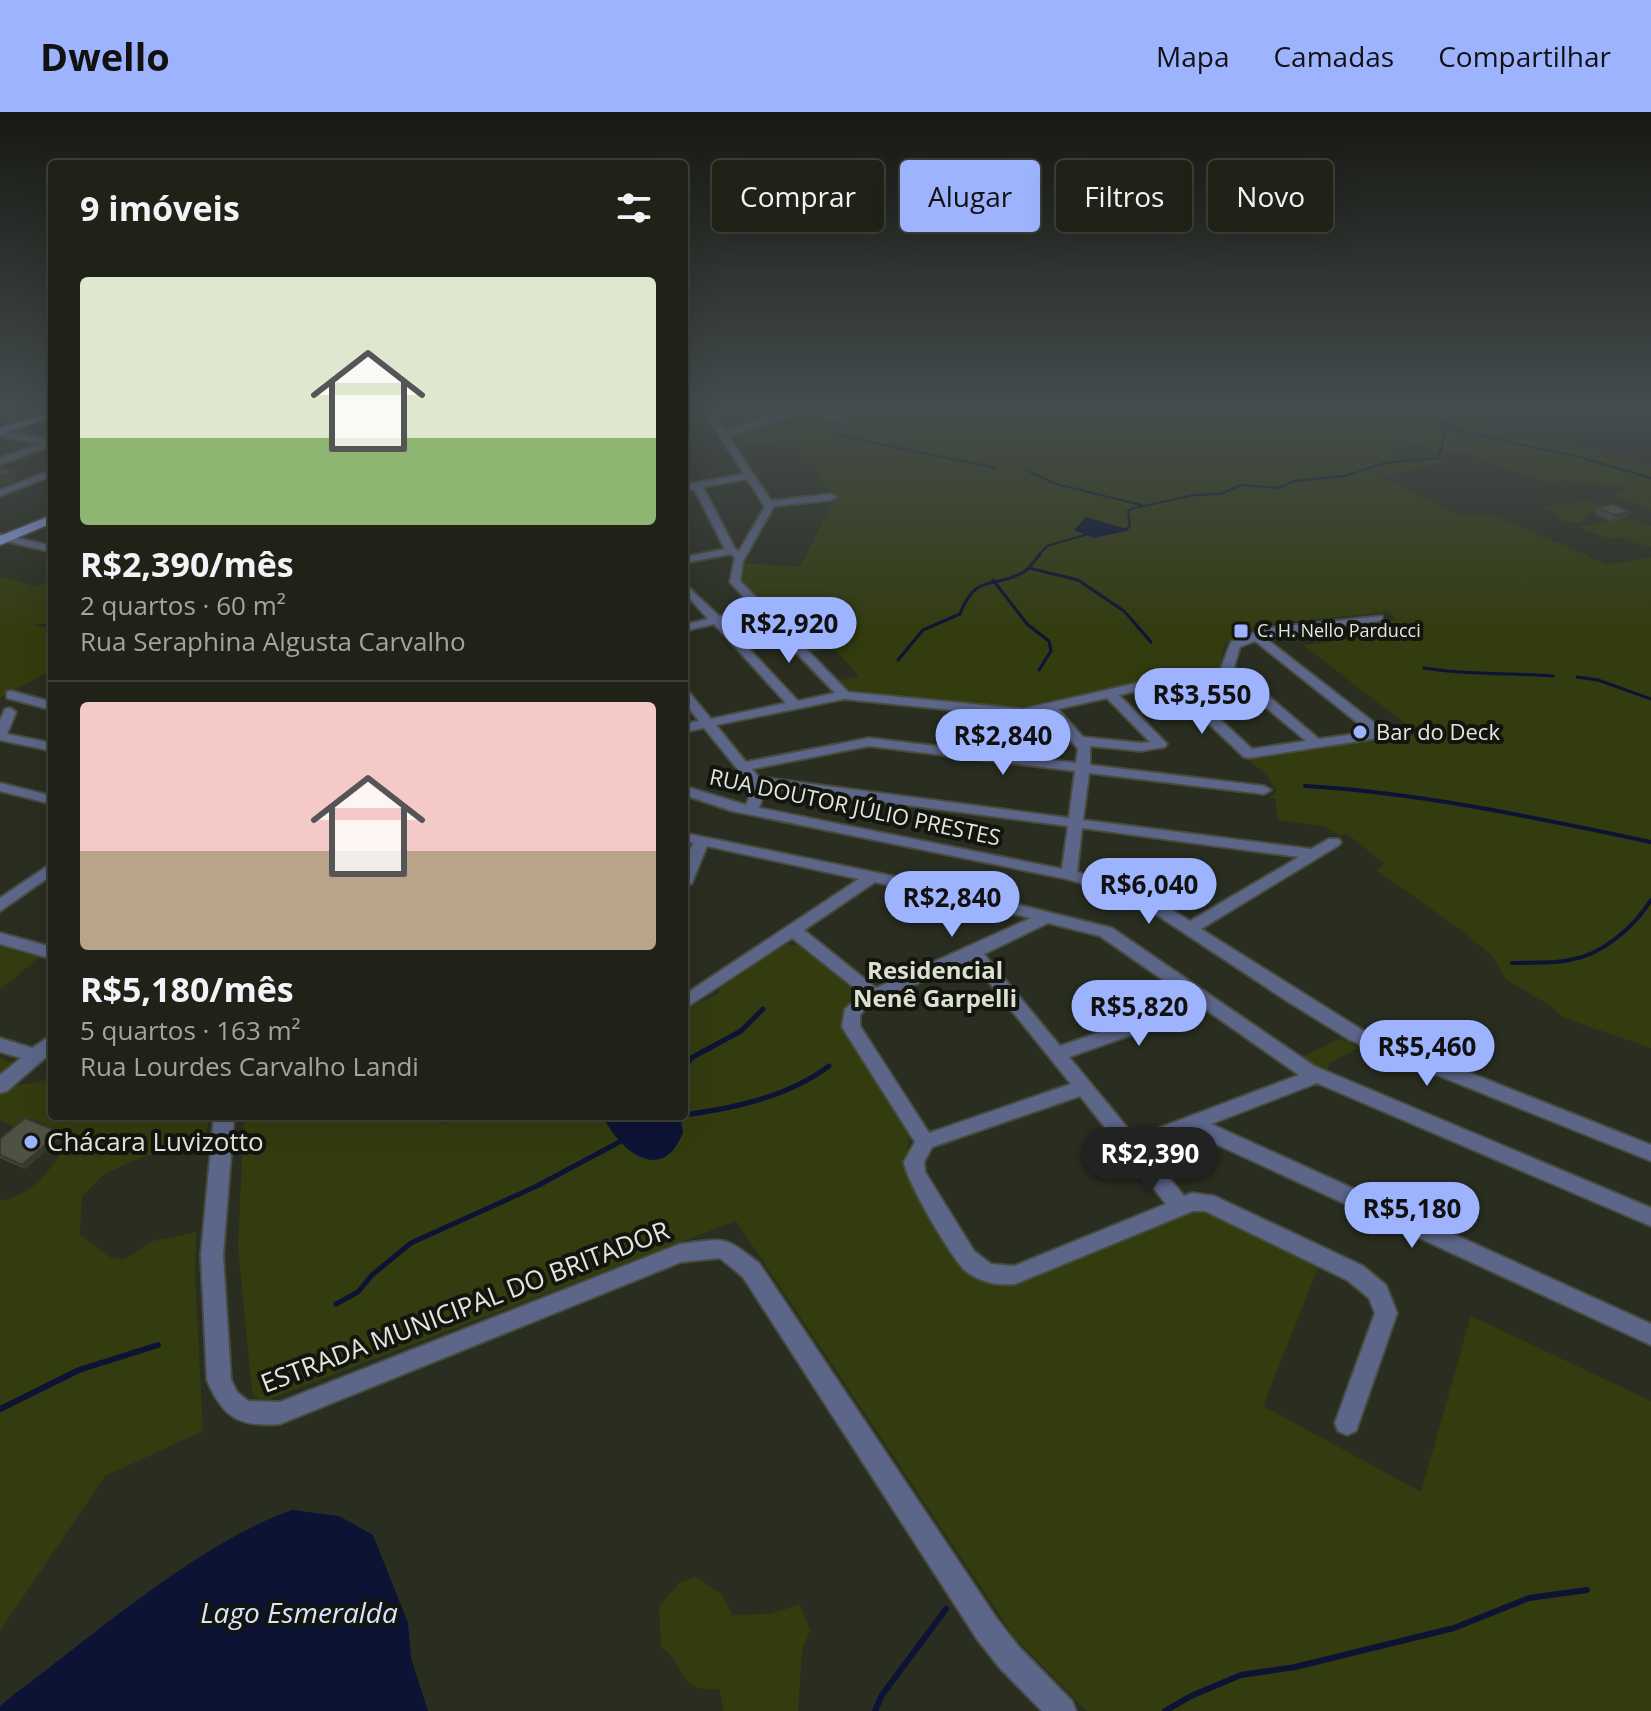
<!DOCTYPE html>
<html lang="pt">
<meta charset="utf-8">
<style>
body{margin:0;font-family:"Open Sans",sans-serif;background:#282a21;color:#f1f3f6;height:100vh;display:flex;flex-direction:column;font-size:30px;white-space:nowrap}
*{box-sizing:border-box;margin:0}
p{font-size:26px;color:#a2a4a2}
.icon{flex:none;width:44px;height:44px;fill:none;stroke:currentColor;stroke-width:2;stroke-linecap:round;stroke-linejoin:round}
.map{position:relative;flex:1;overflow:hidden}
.sheet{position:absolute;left:48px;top:48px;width:640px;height:960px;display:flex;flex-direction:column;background:#202218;border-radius:8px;box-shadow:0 8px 32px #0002,0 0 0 2px #3d3f37}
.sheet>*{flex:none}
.hud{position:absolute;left:712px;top:48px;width:760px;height:72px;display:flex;gap:16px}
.price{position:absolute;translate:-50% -68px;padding:0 18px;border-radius:28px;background:#9eb3fd;color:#111;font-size:26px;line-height:52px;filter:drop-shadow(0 2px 4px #0008)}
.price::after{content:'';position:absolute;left:50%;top:48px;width:24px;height:18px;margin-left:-12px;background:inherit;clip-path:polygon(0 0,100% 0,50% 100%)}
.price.active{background:#222;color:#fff}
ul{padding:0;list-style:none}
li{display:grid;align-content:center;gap:16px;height:424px;padding:0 32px}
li+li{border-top:2px solid #3d3f37}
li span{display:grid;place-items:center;height:248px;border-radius:8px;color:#555}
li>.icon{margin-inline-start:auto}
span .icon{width:144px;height:144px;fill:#fffc;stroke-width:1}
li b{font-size:34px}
h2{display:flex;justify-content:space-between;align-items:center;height:96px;padding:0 32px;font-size:34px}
.pill{padding:0 28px;border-radius:8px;background:#202218;box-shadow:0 8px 32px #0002,0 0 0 2px #3d3f37;font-size:28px;line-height:72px}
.pill.active{background:#9eb3fd;color:#111}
header{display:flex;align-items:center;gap:48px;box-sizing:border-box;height:112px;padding:0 40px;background:#9eb3fd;color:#111}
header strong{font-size:38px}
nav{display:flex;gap:44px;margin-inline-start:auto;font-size:28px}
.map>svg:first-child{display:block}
.green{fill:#333c0f}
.water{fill:#0d1335}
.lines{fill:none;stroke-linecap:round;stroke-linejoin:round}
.stream-far4{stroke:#0d1335;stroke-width:2}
.stream-far3{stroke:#0d1335;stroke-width:3}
.stream-far2{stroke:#0d1335;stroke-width:4}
.stream-far1{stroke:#0d1335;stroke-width:5}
.stream{stroke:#0d1335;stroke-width:6}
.minor-casing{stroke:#484b3e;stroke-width:4}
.major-casing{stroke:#484b3e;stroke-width:4}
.minor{fill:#5c6689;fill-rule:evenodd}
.major{fill:#8b9fe7;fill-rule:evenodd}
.wall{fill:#43473a}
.shaded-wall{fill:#37392f}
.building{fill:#4e5243;stroke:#37392f;stroke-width:2}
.poi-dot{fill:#9eb3fd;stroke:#13150f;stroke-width:3}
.labels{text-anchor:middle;stroke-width:8;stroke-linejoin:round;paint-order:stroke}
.far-poi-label{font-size:18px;fill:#e3e6dd;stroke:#13150f;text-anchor:start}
.poi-label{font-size:22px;fill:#e3e6dd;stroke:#13150f;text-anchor:start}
.street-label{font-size:22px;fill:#e3e6dd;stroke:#13150f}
.neighbourhood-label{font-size:24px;font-weight:bold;fill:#dbe1ce;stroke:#13150f}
.near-poi-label{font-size:26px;fill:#e3e6dd;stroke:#13150f;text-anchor:start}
.near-street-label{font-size:26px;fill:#e3e6dd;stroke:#13150f}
.near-water-label{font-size:28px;font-style:italic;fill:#dae3ff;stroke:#13150f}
</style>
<header>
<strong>Dwello</strong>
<nav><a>Mapa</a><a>Camadas</a><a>Compartilhar</a></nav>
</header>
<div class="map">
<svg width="1651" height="1599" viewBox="0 0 1651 1599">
<rect width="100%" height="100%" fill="#2a2e20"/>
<!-- green -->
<path class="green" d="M869 296H1464L1460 301 1496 320 1609 341 1651 355V399L1614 383 1628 376C1611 371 1598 373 1581 371 1570 370 1566 367 1554 370L1560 373 1558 374 1485 350 1467 340 1435 343 1416 330 1390 339 1392 347H1419L1425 343 1440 347 1444 352 1381 364 1460 403H1493L1609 453 1651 445V936L1564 906 1549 893 1506 867 1492 844 1461 818 1376 758 1385 752 1346 721 1340 724 1324 714 1277 708 1276 687 1268 685 1275 683 1276 676 1270 670V666L1245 645 1419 622 1303 533 1351 527 1342 515 1397 508 1388 500 1257 513 1225 531 1218 562 1210 567 1146 568 1015 596 852 578 837 569 859 564 823 523 807 526 820 539 808 542 739 471 742 451 800 455 835 386 791 329 735 335 728 324C751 316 776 303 799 299 827 294 840 321 878 303Z
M1589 388 1606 395 1590 401 1580 411 1562 409 1557 401 1541 396Z
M1630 407 1651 414V435L1624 425 1607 427 1579 415Z
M6 465 35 475 52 466V477L49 479 52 481V512H34L52 518V558L0 586V467Z
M788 832 803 834 856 877 857 882 847 897 909 1020 907 1063 956 1146 992 1170 1008 1173 1194 1099 1210 1100 1318 1156 1263 1294 1421 1380 1471 1204 1651 1289V1599H1087L1015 1526 736 1109 269 1287H258L252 1280 238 1134 244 1004H436L445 1012 461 1004H684V899L720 880 719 877 778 836Z
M0 834 40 846 0 877Z
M1340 926 1358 936 1328 952V960L1295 942 1307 943Z
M0 946 33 957 14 974 52 967V1004H181L193 1009 208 1010 206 1026 175 1040 145 1044 104 1062 82 1085 80 1123 109 1145 123 1148 153 1129 196 1120 195 1164 203 1319 105 1364 0 1519V1089C33 1085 57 1051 71 1023L30 1006 17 1016 0 1008Z
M695 1465 722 1482 732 1503 768 1502 800 1493 810 1519 802 1538 798 1599H724L719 1577C676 1581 688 1553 661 1535L659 1495 679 1471Z"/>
<!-- water -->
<path class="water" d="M1086 405 1130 418 1094 426 1074 418Z
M603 1004H680L683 1020C663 1074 619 1039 603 1004Z
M292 1398 339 1404 373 1423 408 1511 411 1546 428 1599H0V1594L13 1583C94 1523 198 1431 292 1398Z"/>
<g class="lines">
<!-- stream-far4 -->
<path class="stream-far4" d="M1425 296 1435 307 1455 318 1583 346 1651 366
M836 323 996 356
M1439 342C1445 332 1441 324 1446 314
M1028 359 1056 372 1141 393
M1124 417 1130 415 1128 399 1134 396 1195 383 1220 382 1241 373 1279 376 1294 369 1345 364 1385 351 1437 346
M1038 444 1047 434 1088 422"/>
<!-- stream-far3 -->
<path class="stream-far3" d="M1029 456 1078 468 1124 499 1151 530
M993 468 1027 512 1049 529 1051 539 1039 558
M898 548 923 518 960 502C976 461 991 477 1022 461 1029 458 1035 448 1040 442
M1424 556C1464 563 1511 561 1553 564
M1577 565 1598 568 1651 587"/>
<!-- stream-far2 -->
<path class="stream-far2" d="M1305 674C1423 681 1536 706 1651 730
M1512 851C1531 850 1551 852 1570 848 1602 843 1634 815 1651 788"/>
<!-- stream-far1 -->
<path class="stream-far1" d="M684 956 691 946 741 919 763 897
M684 1003C734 996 788 985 829 954
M336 1192 358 1180 372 1163 411 1131 537 1074 623 1028"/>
<!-- stream -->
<path class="stream" d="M0 1297 79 1258 158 1233
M875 1599 882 1583 946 1497
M1165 1599 1191 1584 1241 1563 1295 1555 1454 1516 1529 1486 1587 1478"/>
<!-- minor casing -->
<g class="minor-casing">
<path id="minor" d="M702 296H710L725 319C767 306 805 284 847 307L843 309 804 299 728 324 771 389 831 382 836 385 831 388 774 394 743 449 740 469 848 580 1023 597 1146 569 1212 566 1219 561 1231 530 1267 516 1382 504V508L1378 509 1264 525 1385 619V625L1249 646 1244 645 1171 576 1146 577 1119 583 1167 632 1165 635 1141 639 1090 634V653L1264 674 1271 678 1264 682 1089 661 1083 708 1311 737 1329 727H1339L1341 730 1339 733 1201 817 1362 918 1651 1033V1049L1350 928 1287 889 1154 801 1109 779 1067 767 732 699 684 683V674L746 693 753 676 704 616 684 620V612L699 609 684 590V578L688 579 711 607 786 591 714 512 684 519V513L708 507 684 480V471L719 504 754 496 730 470 735 445 730 442 684 451V445L725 437 694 377 684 379V373L744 362ZM747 367 765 395 739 439 735 437 703 375ZM759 502 835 581 798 589 724 510ZM1255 529 1369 620 1319 627 1234 555 1240 535ZM1230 565 1306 629 1252 637 1185 575 1215 574ZM1107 586 1150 630 1141 631 1083 625 1058 597ZM844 587 1023 605 1046 600 1078 637 1076 651 869 626 746 650 716 613ZM869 634 1075 659 1069 706 759 665 752 657ZM766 675 1068 714 1062 757 759 696ZM1082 716 1299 745 1190 809C1154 786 1118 772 1077 760Z
M0 318 52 328V334L0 352V346L40 332 0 324Z
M52 358V364L0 384V378Z
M0 422 52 434V440L0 428Z
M11 579 52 590V598L7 586V580Z
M10 596 16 600 7 622 52 631V639L0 628V608L5 597Z
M0 671 52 684V692L0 679Z
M684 721 955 777 1112 816 1314 954 1651 1096V1114L1317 971 1211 1012 1651 1212V1233L1190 1020 1145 1037 1184 1084 1192 1081 1214 1084 1363 1154 1386 1173 1397 1201 1356 1319 1347 1323 1338 1319 1335 1311 1375 1201 1369 1186 1347 1168 1205 1099H1193L1015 1172C998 1174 981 1170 967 1160 952 1148 906 1068 904 1050L915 1030 842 915 845 897 862 882 792 826 684 897V883L859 767 707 734 692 771 684 776V753L693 731 684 729ZM875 770 1031 806 876 876 804 818ZM1048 811 1100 824 1192 888 1060 934 984 842ZM971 848 1071 972 929 1021 860 914V903L868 893ZM1205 897 1299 963 1135 1025 1069 945ZM1080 984 1166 1092 1014 1154 991 1152 974 1139 925 1060 924 1050 932 1035Z
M52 751V763L0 799V786Z
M0 821 52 835V847L0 832Z
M52 923V940L7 979 0 981V963L21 946 0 940V926L32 936Z
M214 1004H234L223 1143 231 1268 237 1280 248 1289 280 1290 680 1132C725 1127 722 1122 759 1151L997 1507 1019 1535 1072 1589 1076 1599H1042L999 1555 977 1527 743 1165 720 1146 681 1150 280 1312C239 1315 223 1306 207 1268L201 1143Z"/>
</g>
<!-- major casing -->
<g class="major-casing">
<path id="major" d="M52 299V305L0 322V316Z
M52 403V411L0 433V424Z"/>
</g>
<!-- minor -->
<use href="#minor" class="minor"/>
<!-- major -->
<use href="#major" class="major"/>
</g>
<!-- wall -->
<path class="wall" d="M1597 396 1628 406 1612 410 1594 402Z
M62 1025 25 1057 0 1046V1027Z"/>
<!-- shaded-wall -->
<path class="shaded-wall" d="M13 359 17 368 0 375V364Z
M1630 400 1628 406 1612 410 1615 403Z
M60 1020 62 1025 25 1057 22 1053Z"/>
<!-- building -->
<path class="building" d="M0 356 13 359 0 364Z
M1613 392 1630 400 1615 403 1597 396Z
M25 1006 60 1020 22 1053 0 1043V1027Z"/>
<!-- sky -->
<linearGradient id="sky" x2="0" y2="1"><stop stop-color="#171912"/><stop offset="0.57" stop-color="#444c4e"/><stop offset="1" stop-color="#444c4e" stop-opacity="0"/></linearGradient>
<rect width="1651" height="520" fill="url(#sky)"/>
<!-- markers -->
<g class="poi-dot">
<rect x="1233" y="511" width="16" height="16" rx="4"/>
<circle cx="1360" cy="620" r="8"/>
<circle cx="31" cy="1030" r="8"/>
</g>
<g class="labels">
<!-- far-poi labels -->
<g class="far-poi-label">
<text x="1257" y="525">C. H. Nello Parducci</text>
</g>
<!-- poi labels -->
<g class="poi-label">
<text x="1376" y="628">Bar do Deck</text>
</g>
<!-- street labels -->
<g class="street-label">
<text transform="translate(855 695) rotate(12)" y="8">RUA DOUTOR JÚLIO PRESTES</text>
</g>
<!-- neighbourhood labels -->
<g class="neighbourhood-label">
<text x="935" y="867">Residencial<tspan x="935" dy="28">Nenê Garpelli</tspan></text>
</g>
<!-- near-poi labels -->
<g class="near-poi-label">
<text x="47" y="1039">Chácara Luvizotto</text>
</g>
<!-- near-street labels -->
<g class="near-street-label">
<text transform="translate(465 1195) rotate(-21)" y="9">ESTRADA MUNICIPAL DO BRITADOR</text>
</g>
<!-- near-water labels -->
<g class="near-water-label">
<text x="299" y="1511">Lago Esmeralda</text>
</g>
</g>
</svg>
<b class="price" style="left:789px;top:553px">R$2,920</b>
<b class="price" style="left:1202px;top:624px">R$3,550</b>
<b class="price" style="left:1003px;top:665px">R$2,840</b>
<b class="price" style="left:1149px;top:814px">R$6,040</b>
<b class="price" style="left:952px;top:827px">R$2,840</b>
<b class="price" style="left:1139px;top:936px">R$5,820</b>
<b class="price" style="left:1427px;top:976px">R$5,460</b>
<b class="price active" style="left:1150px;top:1083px">R$2,390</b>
<b class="price" style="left:1412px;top:1138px">R$5,180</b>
<div class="hud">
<a class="pill">Comprar</a>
<a class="pill active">Alugar</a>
<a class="pill">Filtros</a>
<a class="pill">Novo</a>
</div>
<section class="sheet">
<h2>9 imóveis<svg class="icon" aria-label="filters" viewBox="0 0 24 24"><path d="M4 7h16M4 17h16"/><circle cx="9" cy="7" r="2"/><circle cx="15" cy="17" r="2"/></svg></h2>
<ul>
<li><span style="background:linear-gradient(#dfe7d0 65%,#8fb573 0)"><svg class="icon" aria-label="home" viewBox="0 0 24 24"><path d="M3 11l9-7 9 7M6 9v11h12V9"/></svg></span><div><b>R$2,390/mês</b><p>2 quartos · 60 m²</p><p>Rua Seraphina Algusta Carvalho</p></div></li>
<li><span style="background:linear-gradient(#f6c9c9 60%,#b9a48a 0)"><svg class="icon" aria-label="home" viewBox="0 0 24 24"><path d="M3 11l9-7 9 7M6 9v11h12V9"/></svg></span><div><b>R$5,180/mês</b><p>5 quartos · 163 m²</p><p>Rua Lourdes Carvalho Landi</p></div></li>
</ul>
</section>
</div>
